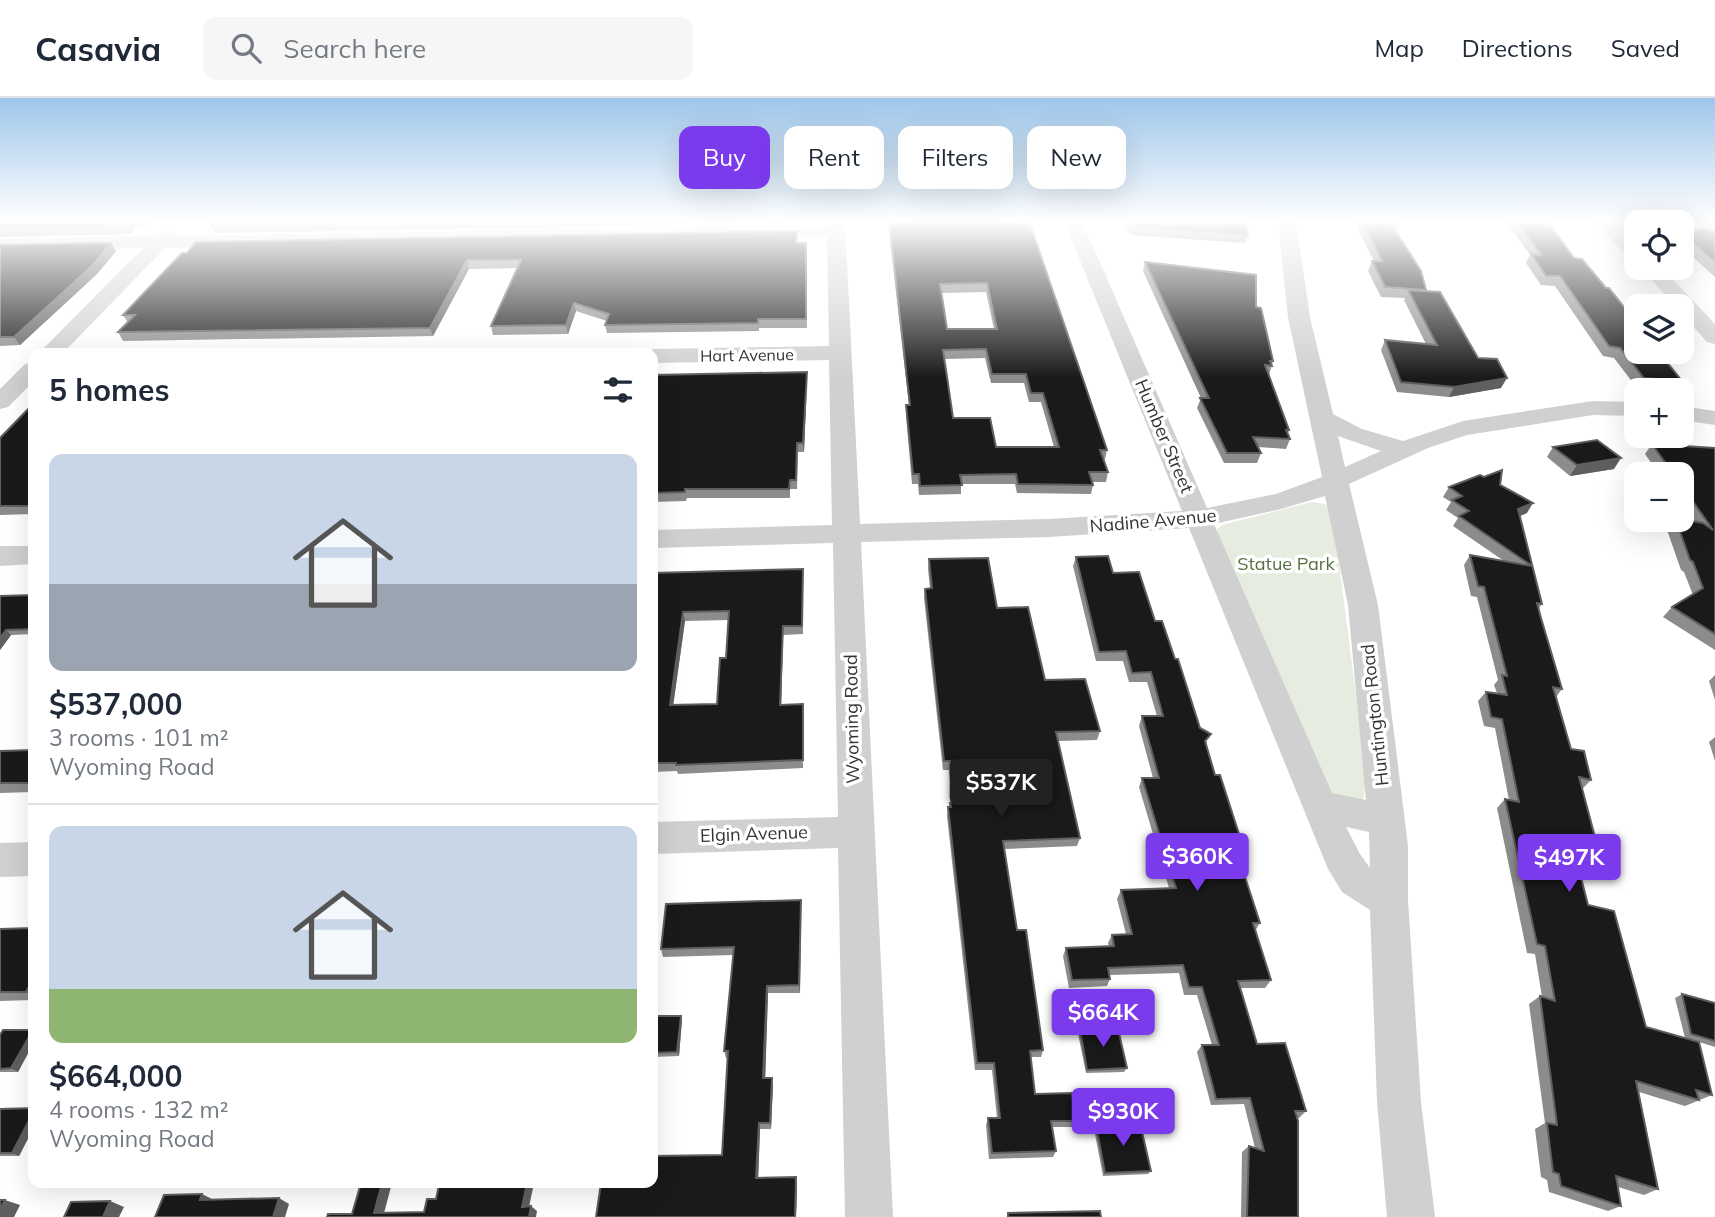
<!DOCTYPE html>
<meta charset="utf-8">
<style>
body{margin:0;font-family:Mulish,sans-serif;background:#f6f6f7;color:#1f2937;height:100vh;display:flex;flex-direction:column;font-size:26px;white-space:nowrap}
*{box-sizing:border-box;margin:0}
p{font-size:23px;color:#747a83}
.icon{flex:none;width:38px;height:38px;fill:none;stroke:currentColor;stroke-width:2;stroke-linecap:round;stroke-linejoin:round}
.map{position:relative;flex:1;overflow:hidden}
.details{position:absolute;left:28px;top:250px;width:630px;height:840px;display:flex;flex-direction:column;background:#fff;border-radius:14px;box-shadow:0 7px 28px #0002}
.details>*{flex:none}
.banner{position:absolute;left:679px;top:28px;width:665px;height:63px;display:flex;gap:14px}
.buttons{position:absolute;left:1624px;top:112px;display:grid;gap:14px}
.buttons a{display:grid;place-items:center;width:70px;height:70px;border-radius:14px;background:#fff;box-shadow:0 7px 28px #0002;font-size:35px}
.price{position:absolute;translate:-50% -60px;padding:0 16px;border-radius:7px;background:#7c3aed;color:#fff;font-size:23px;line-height:46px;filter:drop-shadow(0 2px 4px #0008)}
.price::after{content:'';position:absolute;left:50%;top:42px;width:21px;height:16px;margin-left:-10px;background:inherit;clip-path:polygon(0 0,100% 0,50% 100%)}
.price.on{background:#222;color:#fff}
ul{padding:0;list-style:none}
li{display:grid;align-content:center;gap:14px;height:371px;padding:0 21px}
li+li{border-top:2px solid #e0e1e3}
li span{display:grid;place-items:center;height:217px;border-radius:14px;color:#555}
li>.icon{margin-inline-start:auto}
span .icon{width:126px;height:126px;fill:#fffc;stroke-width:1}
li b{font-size:30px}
h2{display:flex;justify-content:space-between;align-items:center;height:84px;padding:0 21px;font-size:30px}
.chip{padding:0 24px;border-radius:14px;background:#fff;box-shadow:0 7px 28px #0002;font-size:24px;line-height:63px}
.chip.on{background:#7c3aed;color:#fff}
header{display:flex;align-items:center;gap:42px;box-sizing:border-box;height:98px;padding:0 35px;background:#fff;border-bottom:2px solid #e0e1e3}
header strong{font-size:33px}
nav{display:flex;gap:38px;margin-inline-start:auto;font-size:24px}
.search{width:490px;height:63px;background:#f6f6f7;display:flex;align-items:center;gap:18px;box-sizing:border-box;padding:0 24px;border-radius:14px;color:#747a83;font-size:26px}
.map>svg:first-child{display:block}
.green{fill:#e6ecdf}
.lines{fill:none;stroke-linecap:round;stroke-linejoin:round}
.minor{fill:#d0d0d0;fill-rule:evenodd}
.wall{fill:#8c8c8c;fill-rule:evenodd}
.shaded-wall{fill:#5f5f5f}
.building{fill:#1a1a1a;stroke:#5f5f5f;stroke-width:2;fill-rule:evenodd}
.labels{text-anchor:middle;stroke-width:7;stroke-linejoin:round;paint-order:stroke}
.far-street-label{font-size:16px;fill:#333;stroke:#fff}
.street-label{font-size:18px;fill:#333;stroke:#fff}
.park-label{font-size:18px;fill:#56703f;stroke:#fff}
</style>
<header>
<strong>Casavia</strong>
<div class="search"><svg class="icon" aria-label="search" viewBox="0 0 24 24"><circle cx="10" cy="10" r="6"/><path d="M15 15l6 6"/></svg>Search here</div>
<nav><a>Map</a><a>Directions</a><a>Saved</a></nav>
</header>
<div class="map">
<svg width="1715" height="1119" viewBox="0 0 1715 1119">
<rect width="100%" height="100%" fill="#fff"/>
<!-- green -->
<path class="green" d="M1312 404 1325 406 1332 412 1366 674 1364 700C1348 705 1340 700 1327 691L1217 439V431L1222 427Z"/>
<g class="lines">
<!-- minor -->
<path class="minor" d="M827 123H845L860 426 1049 421 1182 413 1064 123H1082L1207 410 1276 396 1322 379 1288 219 1278 123H1296L1310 219 1333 316 1362 331 1403 343 1463 323 1593 303 1636 304V318L1593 317 1467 337 1428 350 1349 386 1378 507 1408 748V802L1421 1004 1435 1119H1387L1377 1004 1370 812 1342 794 1328 771 1189 430 1049 439 861 444 893 1119H845L838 750 653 756V724L838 719 833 445 653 450V432L832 427 829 262 653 265V256H643L653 251 829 248 827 138 165 150 62 256H38L143 150 0 153V141L155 138 166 132 173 134 175 138 827 127ZM1338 338 1381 353 1345 369ZM1325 398 1348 507 1366 702 1332 695 1214 426 1281 411ZM1346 729 1369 734 1370 770 1360 756Z
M1592 123H1612L1636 145V161L1629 159Z
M1703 123H1715V130L1705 127Z
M1641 170H1662L1715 226V246L1707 244 1682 216V208H1675Z
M33 264V284L8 309 0 311V291L25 266Z
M1682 308 1715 313V327L1682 322Z
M0 448H33V466L0 468Z
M33 744V778L0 779V745Z"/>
</g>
<!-- wall -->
<path class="wall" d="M0 123H152L147 128H137L130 136 0 139Z
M214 123H799V125L215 135 211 127Z
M888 123H1029L1107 352 1105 361 1103 362 1108 374 1106 384H1092L1093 387 1091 396 1017 395 1015 386H961V396L919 397 918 386H912L906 317V307H909ZM986 194 994 231H947L941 195ZM985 260 991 285H1024L1029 304H1041L1054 349H996L953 320 944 261Z
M1123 123H1244L1248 137 1245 145 1130 137Z
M1354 123H1395L1398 127 1396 132 1426 192 1425 193 1501 290 1449 299 1397 294 1381 252 1385 242 1426 246 1404 202 1405 200 1381 199 1368 173 1372 163H1374Z
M1506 123H1547L1574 160 1682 283 1676 292 1637 290 1614 260 1603 258 1555 188 1541 187 1526 165 1530 157Z
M797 133V145H806L807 230H759V233L607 235 605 227 607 223 576 213 568 236 493 237 491 228 517 170 469 171 433 238 123 243 118 234 128 225 123 217 182 155Z
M1715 134V179L1682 149V139L1683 137Z
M111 145 116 153 97 176 20 247 0 248V147Z
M1145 164 1256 209 1273 263 1269 277 1289 332 1288 336 1290 341 1286 351 1258 349 1261 355 1257 365H1224L1197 310 1201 300 1143 173Z
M807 274 804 354H798L797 391H790V400H687L686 403 653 404V277Z
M33 306V416L0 417V340Z
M1652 346 1715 350V552L1663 519 1672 509 1693 497 1684 474 1681 472 1666 429 1673 422H1690L1682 410V376H1659L1645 356Z
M1553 349 1614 371 1570 378 1547 359Z
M1500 387 1527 415 1520 418 1542 506 1539 510 1541 520 1562 591 1556 599 1571 651 1591 682 1582 691 1600 758 1590 767 1577 764 1588 807 1646 929 1685 940 1675 900 1682 896 1715 905V949L1699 944 1712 997 1685 1008 1639 994 1658 1091 1644 1097 1618 1089 1621 1108 1608 1113 1549 1094 1547 1082 1541 1079 1535 1031 1545 1025 1529 906 1540 898 1542 899 1535 856 1527 855 1497 710 1505 701 1509 702 1495 630 1484 628 1478 603 1486 594 1497 595 1494 587 1498 582 1477 499 1471 498 1464 467 1470 457 1504 463 1453 428 1458 420 1446 412 1451 404 1443 399 1449 389Z
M1076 459 1113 475 1155 523 1207 645 1206 647 1215 677 1239 736 1234 745 1260 825 1255 833 1271 882 1265 890H1241L1257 946 1306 1013 1299 1020H1297L1298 1119H1241L1242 1054 1249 1048 1255 1050 1244 1006 1211 1007 1197 954 1202 947H1212L1197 897H1184L1179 875 1110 877V881L1107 888 1069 890 1063 858 1066 850 1109 848 1108 845 1112 837 1126 836 1117 801 1121 792 1169 790 1139 689 1142 680H1153L1139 628 1142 618H1157L1147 584H1129L1123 563H1096L1073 468Z
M929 461 997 510 1045 582 1100 633 1097 642 1058 643 1080 740 1077 748 1004 751 1017 832 1043 952 1041 959H1030L1035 996 1077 1023 1073 1029H1052L1056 1053 1053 1059 989 1061 986 1027 988 1020H997L992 972H975L947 718 948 709H949L950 705 952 704 949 672H943L924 500 925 491 930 490 928 471Z
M653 475 803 480V536L783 537 781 607 803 615V670L678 676 677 673 653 674ZM729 522 726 560 717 606 673 607 685 523Z
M33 497V536L11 537 0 552V498Z
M1715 577V602L1709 583Z
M1715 639V663L1709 644Z
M33 652V694L0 695V653Z
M801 810 800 895H768L765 980H772L773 987 771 1031H760L758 1080 796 1079 797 1085 796 1119 722 1057 728 960H726L724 953 733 857 663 859 661 851Z
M33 830V902L0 903V831Z
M653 918 682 922 679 958 653 959Z
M33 932V946L18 974H0V937Z
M1080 932 1127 970 1124 974 1086 975 1078 936Z
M33 1010V1031L19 1058H0V1011Z
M1096 1028 1151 1073 1148 1076 1103 1078 1094 1031Z"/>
<!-- shaded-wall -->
<path class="shaded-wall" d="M130 123H134L137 128 130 136 126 128Z
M144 123H152L147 128Z
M111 145 116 153 97 176 20 247 14 239Z
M467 162 469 171 433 238 430 230Z
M574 205 576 213 568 236 566 227Z
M807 274V283L804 354 803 345Z
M1507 280 1501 290 1449 299 1454 289Z
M1621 360 1614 371 1570 378 1577 367Z
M1533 405 1527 415 1512 421 1518 411Z
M683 514 685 523 672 616 670 607Z
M783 528V537L781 616 780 607Z
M6 532 11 537 0 552V540Z
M801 802V810L800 895 799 887Z
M33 881V899L26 894Z
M767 888 768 895 765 987 763 980Z
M681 918 682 922 679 958 677 954Z
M33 932V946L18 974 11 970Z
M772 980 773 987 771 1031 770 1025Z
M33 1015V1031L19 1058 12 1055Z
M759 1025 760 1031 758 1085 756 1080Z
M796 1079 797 1085 796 1119H795Z
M382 1085H392L383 1119 374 1115Z
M527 1085H534L528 1114 522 1109Z
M202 1096 214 1102H200Z
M279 1100 289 1106 285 1119H273Z
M5 1102 20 1107 14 1119H0V1111Z
M110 1103 124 1109 119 1119H103Z
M531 1108 537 1113 536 1119H529Z"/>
<!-- building -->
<path class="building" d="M0 123H130L126 128 0 131Z
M214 123H432L211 127Z
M889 123H1029L1107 352H1100L1108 374H1089L1093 387 1018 386 1016 376 960 377 962 387 920 388 919 376H913L906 307H910ZM987 185 997 231H947L940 186ZM986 251 992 276H1026L1031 295H1043L1059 349H996L990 320H953L943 252Z
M1129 123H1244L1248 137 1132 129Z
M1362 123H1395L1398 127H1392L1421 173 1426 192 1385 189 1372 163H1382Z
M1517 123H1547L1574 160 1582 161 1606 190H1609L1636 224V254H1659L1682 283 1644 280 1620 250 1609 248 1560 178H1546L1531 156 1541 157Z
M1703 130 1715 134V164L1683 137Z
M797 133 796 145H806V221H758V225L605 227 609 216 574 205 566 227 491 228 521 162H467L430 230 118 234 135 217H123L182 155H187L196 144Z
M111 145 92 168 14 239H0V147Z
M1145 164 1256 177V209L1261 210 1273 263H1270L1272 268 1265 267 1289 332H1286L1290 341 1253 339 1261 355H1227L1200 300H1209Z
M1408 192 1440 194 1478 260 1497 261 1507 280 1454 289 1401 284 1385 242 1437 247Z
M807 274 803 345H797L796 382H790L789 391H685V394L653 395V277Z
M33 306V408H0V340Z
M1597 342 1621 360 1577 367 1553 349Z
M1652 346 1715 350V536L1672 509 1703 490 1693 464 1690 462 1676 422H1682V421L1703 425 1713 432 1682 388V376L1672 374Z
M1502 372 1500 387 1533 405 1518 411 1542 506 1537 505 1541 520 1562 591 1553 589 1571 651 1584 653 1591 682 1579 679 1600 758 1574 752 1588 807 1614 813 1646 929 1699 944 1712 997 1696 992 1699 1002 1636 983 1658 1091 1616 1078 1621 1108 1561 1088 1559 1076 1553 1074 1547 1025 1557 1027 1540 898 1555 903 1545 848 1537 846 1505 701 1519 704 1502 621 1491 619 1486 594 1507 597 1502 577 1507 578 1484 489 1478 488 1470 457 1532 468 1459 418 1469 413 1452 402 1462 398 1449 389 1480 377 1484 379Z
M1108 458 1113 475 1139 474 1155 523H1162L1175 561H1178L1200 630 1211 636 1205 643 1215 677H1220L1239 736H1231L1260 825H1253L1271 882 1238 883 1257 946 1285 945 1306 1013H1295L1298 1023V1119H1247L1249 1048 1264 1053 1250 1000 1216 1001 1202 947H1219L1202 889H1189L1183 867 1108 870 1110 881 1072 882 1066 850 1114 848 1112 837 1132 836 1121 792 1176 790 1142 680H1159L1142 618H1163L1151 574 1132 575 1126 553 1099 554 1076 459Z
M988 460 997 510 1028 509 1045 582 1085 581 1100 633 1056 634 1080 740 1003 743 1017 832H1026L1043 952 1030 953 1035 996 1072 995 1077 1023H1051L1056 1053 992 1055 988 1020H1000L994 965H977L948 709H951L950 705 954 704 950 663H944L925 491 932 490 929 461Z
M803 471 802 528H783L780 607 803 606V662L676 667V665H653V475ZM729 513 726 560H720L717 606 670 607 683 514Z
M33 497V531L6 532 0 540V498Z
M33 652V685H0V653Z
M801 802 799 887 767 888 763 980H772L770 1025H759L756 1080 796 1079 795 1119H596L601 1085H653V1058L722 1057 728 953H724L734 849 661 851 666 806Z
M33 830V881L26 894H0V831Z
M1682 896 1715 905V943L1691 936Z
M653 918H681L677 954 653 955Z
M1118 931 1127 970 1087 972 1080 932Z
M3 932H33L11 970 0 971V937Z
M33 1010V1015L12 1055H0V1011Z
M1140 1025 1151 1073 1105 1075 1096 1028Z
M361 1085H382L374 1115 424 1114 427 1101H436L439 1087H469V1085H527L522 1109 531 1108 529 1119H327L328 1116H352Z
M202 1096 200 1102 279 1100 273 1119H155L164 1097Z
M0 1102H5L0 1111Z
M110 1103 103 1119H64L71 1104Z
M1100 1113 1101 1119H1008V1115Z"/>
<!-- sky -->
<linearGradient id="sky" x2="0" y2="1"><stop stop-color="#9ec6ea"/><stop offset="0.44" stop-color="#fff"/><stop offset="1" stop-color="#fff" stop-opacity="0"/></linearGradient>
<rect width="1715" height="280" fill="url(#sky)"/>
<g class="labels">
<!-- far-street labels -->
<g class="far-street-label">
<text transform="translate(747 257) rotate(-1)" y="6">Hart Avenue</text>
</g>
<!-- street labels -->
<g class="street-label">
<text transform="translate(1164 338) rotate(67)" y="6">Humber Street</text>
<text transform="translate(1153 423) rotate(-5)" y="6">Nadine Avenue</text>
<text transform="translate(1375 617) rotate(-96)" y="6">Huntington Road</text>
<text transform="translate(852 621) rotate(-91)" y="6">Wyoming Road</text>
<text transform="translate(754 736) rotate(-2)" y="6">Elgin Avenue</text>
</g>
<!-- park labels -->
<g class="park-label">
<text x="1286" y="472">Statue Park</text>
</g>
</g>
</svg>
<div class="buttons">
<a><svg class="icon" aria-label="locate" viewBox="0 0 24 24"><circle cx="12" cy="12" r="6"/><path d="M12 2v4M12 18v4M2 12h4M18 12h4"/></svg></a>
<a><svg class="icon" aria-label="layers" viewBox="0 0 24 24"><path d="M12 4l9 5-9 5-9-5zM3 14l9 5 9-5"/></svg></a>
<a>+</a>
<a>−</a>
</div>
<b class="price on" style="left:1001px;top:721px">$537K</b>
<b class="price" style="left:1197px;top:795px">$360K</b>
<b class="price" style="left:1569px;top:796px">$497K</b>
<b class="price" style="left:1103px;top:951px">$664K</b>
<b class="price" style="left:1123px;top:1050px">$930K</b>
<div class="banner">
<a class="chip on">Buy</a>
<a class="chip">Rent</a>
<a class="chip">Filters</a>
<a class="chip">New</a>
</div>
<section class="details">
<h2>5 homes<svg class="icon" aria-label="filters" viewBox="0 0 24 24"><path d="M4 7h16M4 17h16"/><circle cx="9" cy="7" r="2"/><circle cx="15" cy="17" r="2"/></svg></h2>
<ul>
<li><span style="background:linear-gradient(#c9d6e8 60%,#9aa5b1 0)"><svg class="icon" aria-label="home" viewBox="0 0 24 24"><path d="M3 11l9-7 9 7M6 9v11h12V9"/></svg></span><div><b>$537,000</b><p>3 rooms · 101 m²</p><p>Wyoming Road</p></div></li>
<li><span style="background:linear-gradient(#c9d6e8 75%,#8fb573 0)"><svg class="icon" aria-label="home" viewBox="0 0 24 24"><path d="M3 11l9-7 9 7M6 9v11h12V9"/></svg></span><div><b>$664,000</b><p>4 rooms · 132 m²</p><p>Wyoming Road</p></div></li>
</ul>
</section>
</div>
